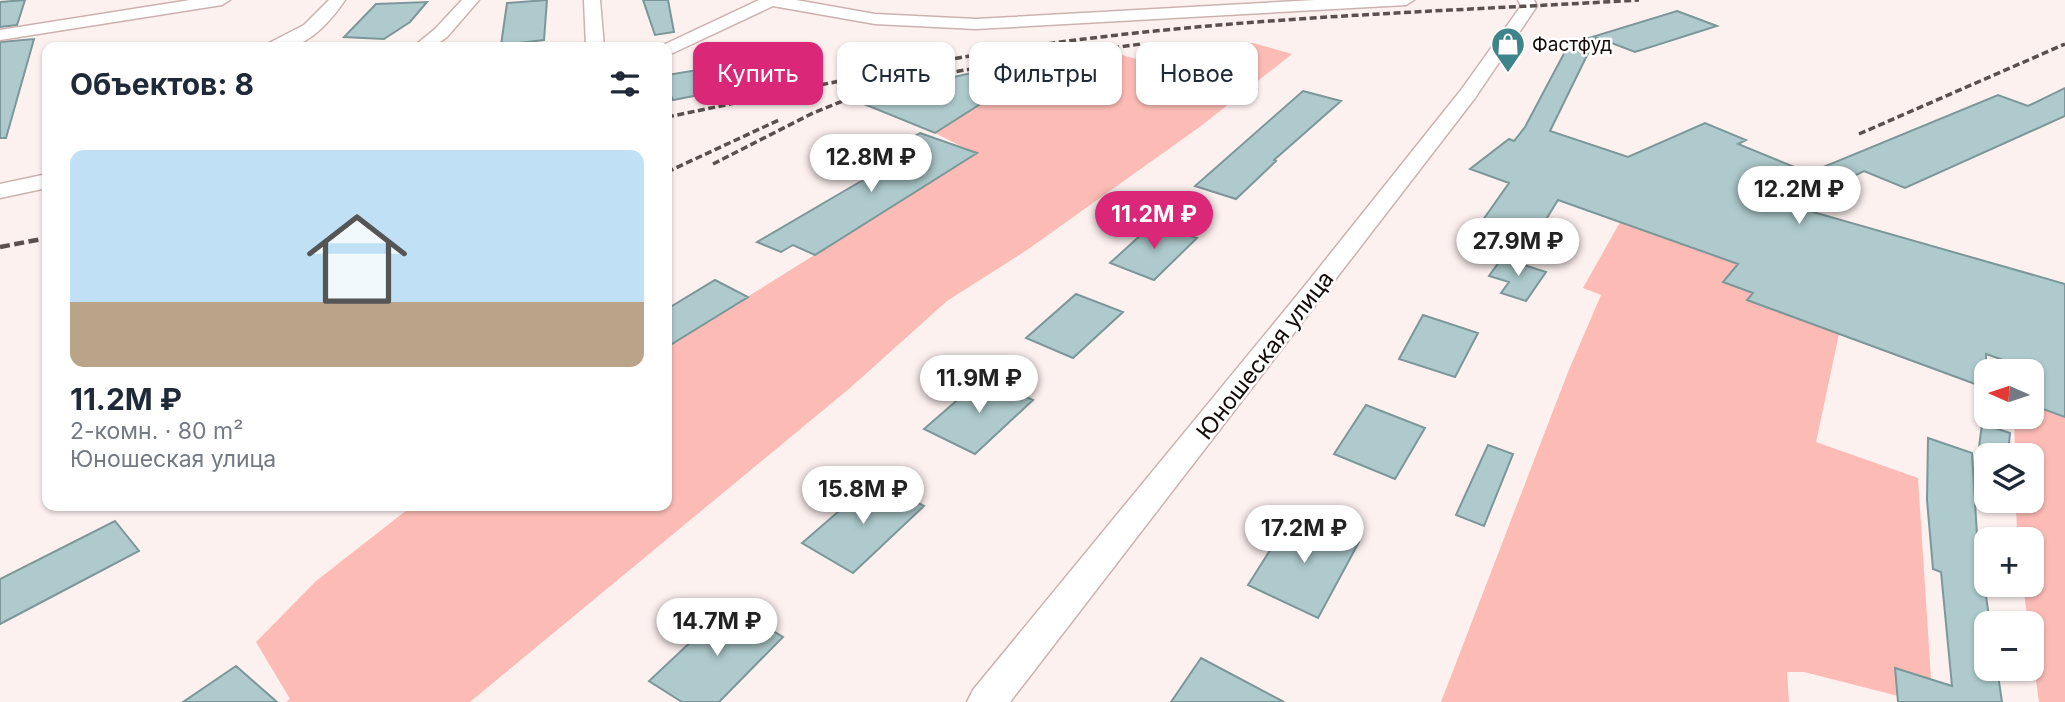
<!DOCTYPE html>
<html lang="ru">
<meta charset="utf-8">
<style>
body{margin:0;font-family:Inter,sans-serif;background:#f2f2f3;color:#1f2937;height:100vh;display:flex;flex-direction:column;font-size:26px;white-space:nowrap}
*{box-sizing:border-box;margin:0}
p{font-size:23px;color:#747a83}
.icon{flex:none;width:38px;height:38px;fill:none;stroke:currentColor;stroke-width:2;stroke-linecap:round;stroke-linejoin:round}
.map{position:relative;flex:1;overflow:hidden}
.side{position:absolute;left:42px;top:42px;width:630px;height:469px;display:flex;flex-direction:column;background:#fff;border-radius:14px;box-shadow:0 2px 5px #0004}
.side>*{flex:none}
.guide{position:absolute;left:693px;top:42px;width:665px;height:63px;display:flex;gap:14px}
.needle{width:46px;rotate:273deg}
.buttons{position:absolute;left:1974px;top:359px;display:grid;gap:14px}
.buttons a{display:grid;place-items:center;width:70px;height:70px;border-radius:14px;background:#fff;box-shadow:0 2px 5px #0004;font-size:35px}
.price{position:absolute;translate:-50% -60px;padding:0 16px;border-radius:24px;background:#fff;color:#222;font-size:23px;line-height:46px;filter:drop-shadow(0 2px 4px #0008)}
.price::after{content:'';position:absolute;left:50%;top:42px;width:21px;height:16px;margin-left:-10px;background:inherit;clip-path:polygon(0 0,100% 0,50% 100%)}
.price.selected{background:#db2777;color:#fff}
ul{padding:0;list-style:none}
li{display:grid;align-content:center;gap:14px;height:371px;padding:0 28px}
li+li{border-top:2px solid #e0e1e3}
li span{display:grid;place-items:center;height:217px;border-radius:14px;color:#555}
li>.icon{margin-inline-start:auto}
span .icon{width:126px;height:126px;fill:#fffc;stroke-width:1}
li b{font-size:30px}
h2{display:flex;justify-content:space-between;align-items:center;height:84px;padding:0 28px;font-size:30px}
.chip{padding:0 24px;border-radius:14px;background:#fff;box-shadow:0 2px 5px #0004;font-size:24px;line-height:63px}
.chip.selected{background:#db2777;color:#fff}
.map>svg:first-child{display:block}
.green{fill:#fcbcb5}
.building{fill:#aecacc;stroke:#7c9799;stroke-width:2}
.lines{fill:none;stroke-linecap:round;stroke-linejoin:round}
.minor-casing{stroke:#ccb2af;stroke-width:3}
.minor{fill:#fff;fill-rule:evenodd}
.rail-far1{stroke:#5a504f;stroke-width:3.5;stroke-dasharray:7 3.5;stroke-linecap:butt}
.rail{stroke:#5a504f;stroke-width:4.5;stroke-dasharray:10 4.5;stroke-linecap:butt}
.labels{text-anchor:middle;stroke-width:5;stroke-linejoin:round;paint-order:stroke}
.far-poi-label{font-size:19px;fill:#130a09;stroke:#fff;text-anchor:start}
.street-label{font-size:23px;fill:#130a09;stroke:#fff}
</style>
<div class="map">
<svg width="2065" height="702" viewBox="0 0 2065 702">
<rect width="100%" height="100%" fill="#fdf1f0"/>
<!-- green -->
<path class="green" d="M1253 43 1292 54 1201 126 1027 250 947 301 850 388 470 702H286L290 699 256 642 316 581 412 506H667V347L976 154 935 133 1010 85 1020 87 1073 79 1082 62 1119 54 1146 62 1196 50Z
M1620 222 1738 264 1724 282 1753 293 1748 299 1839 334 1816 442 1918 478 1931 679 1895 668 1898 696 1804 672H1787L1789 702H1441L1568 372 1601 295 1583 288Z
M2032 405 2065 417V702H2039L2032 652V623H2028L2023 585 2032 584V539H2017L2016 501 2032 500V455H2015L2014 417 2032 416Z"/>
<!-- building -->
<path class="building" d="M25 0 17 25 0 27V2Z
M547 0 544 40 501 45 507 3Z
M643 0H668L674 32 655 35Z
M427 2 410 22 384 39 344 37 376 4Z
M1677 11 1717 26 1635 52 1596 37 1550 131 1628 157 1705 123 1746 140 1738 144 1809 173 1998 95 2028 106 2065 88V116L1905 188 1864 171 1792 206 2065 284V417L2032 405V370L1986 354V388L1747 300 1753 293 1723 282 1738 264 1558 200 1521 260 1466 244 1509 183 1470 169 1509 139 1514 141 1525 127 1569 44Z
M34 39 6 138H0V42Z
M798 52 812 79 772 85 760 59Z
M997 67 1029 73 935 133 854 100Z
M697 70 709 93 673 100 667 87V75Z
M1303 91 1341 101 1274 160 1276 161 1236 199 1195 186Z
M920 133 977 153 815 255 793 245 781 252 757 242 863 180 849 174Z
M1153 224 1197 238 1154 280 1110 263Z
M1502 258 1546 272 1526 301 1501 293 1509 282 1489 276Z
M715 280 748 297 667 347V309Z
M1076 294 1123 312 1073 358 1026 338Z
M1423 315 1478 333 1455 377 1399 359Z
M984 377 1033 400 975 454 924 429Z
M1366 405 1425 428 1395 479 1334 454Z
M1982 424 2010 433 2008 455 1979 447Z
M1928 438 1972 453 1977 535 1990 623H1986V668H1997L2002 702H1898L1895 668 1952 686 1941 572 1933 569 1927 500Z
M1488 445 1513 454 1484 526 1456 515Z
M875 480 924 506 853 573 802 543Z
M1293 514 1359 542 1318 618 1248 585Z
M115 521 139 551 0 624V579Z
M730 605 783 637 719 702H682L649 681Z
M1201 658 1284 702H1171Z
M236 666 277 702H183Z"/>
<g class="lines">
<!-- minor casing -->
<g class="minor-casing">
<path id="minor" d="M190 0H230L222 5 0 40V30Z
M329 0H345C333 18 312 43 289 47 282 49 273 47 266 47L269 43 304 25Z
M462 0H479L447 37 433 47H413L435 29Z
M584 0H600L604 47H586Z
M759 0H796L875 14 976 19 1315 0H1414L1406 5 976 29 875 24 773 6 673 53 667 54V47H659Z
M1518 0H1534L1537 6 1475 98 1010 702H967L973 690 1303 288 1461 90 1521 6Z
M47 174V188L0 198V184Z"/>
</g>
<!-- minor -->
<use href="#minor" class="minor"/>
<!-- rail-far1 -->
<path class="rail-far1" d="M667 117C806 89 943 56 1084 39 1268 16 1454 11 1639 0
M1859 134 2065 44
M713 164 813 113 885 84 1005 63 1141 44
M667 172 781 119"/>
<!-- rail -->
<path class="rail" d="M667 172 670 171
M0 247 47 238"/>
</g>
<!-- icons -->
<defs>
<g id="shop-pin" transform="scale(1.75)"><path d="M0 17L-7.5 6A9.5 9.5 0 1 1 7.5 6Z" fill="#3d858a" stroke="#fff"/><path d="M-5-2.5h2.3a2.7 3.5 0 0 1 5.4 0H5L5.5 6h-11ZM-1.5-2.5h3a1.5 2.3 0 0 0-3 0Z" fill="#fff"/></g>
</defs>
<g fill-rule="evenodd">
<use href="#shop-pin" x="1508" y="44"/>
</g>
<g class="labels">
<!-- far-poi labels -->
<g class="far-poi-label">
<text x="1532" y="51">Фастфуд</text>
</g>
<!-- street labels -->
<g class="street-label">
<text transform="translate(1265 355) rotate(-52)" y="8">Юношеская улица</text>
</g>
</g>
</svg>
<div class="buttons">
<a><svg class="needle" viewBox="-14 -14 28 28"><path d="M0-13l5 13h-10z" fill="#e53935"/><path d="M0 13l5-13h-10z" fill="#747a83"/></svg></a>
<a><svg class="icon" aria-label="layers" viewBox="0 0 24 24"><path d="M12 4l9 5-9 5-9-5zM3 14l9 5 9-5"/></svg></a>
<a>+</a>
<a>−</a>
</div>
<b class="price" style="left:871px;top:194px">12.8M ₽</b>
<b class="price" style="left:1799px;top:226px">12.2M ₽</b>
<b class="price selected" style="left:1154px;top:251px">11.2M ₽</b>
<b class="price" style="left:1518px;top:278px">27.9M ₽</b>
<b class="price" style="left:979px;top:415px">11.9M ₽</b>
<b class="price" style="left:863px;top:526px">15.8M ₽</b>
<b class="price" style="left:1304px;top:565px">17.2M ₽</b>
<b class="price" style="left:717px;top:658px">14.7M ₽</b>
<div class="guide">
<a class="chip selected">Купить</a>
<a class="chip">Снять</a>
<a class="chip">Фильтры</a>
<a class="chip">Новое</a>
</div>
<section class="side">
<h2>Объектов: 8<svg class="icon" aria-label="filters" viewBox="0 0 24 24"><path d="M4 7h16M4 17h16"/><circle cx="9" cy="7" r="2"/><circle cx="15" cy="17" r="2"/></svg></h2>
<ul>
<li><span style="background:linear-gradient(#bfe0f5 70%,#b9a48a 0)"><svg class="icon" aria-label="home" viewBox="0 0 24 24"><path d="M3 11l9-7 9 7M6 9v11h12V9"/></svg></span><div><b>11.2M ₽</b><p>2-комн. · 80 m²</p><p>Юношеская улица</p></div></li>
</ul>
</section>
</div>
